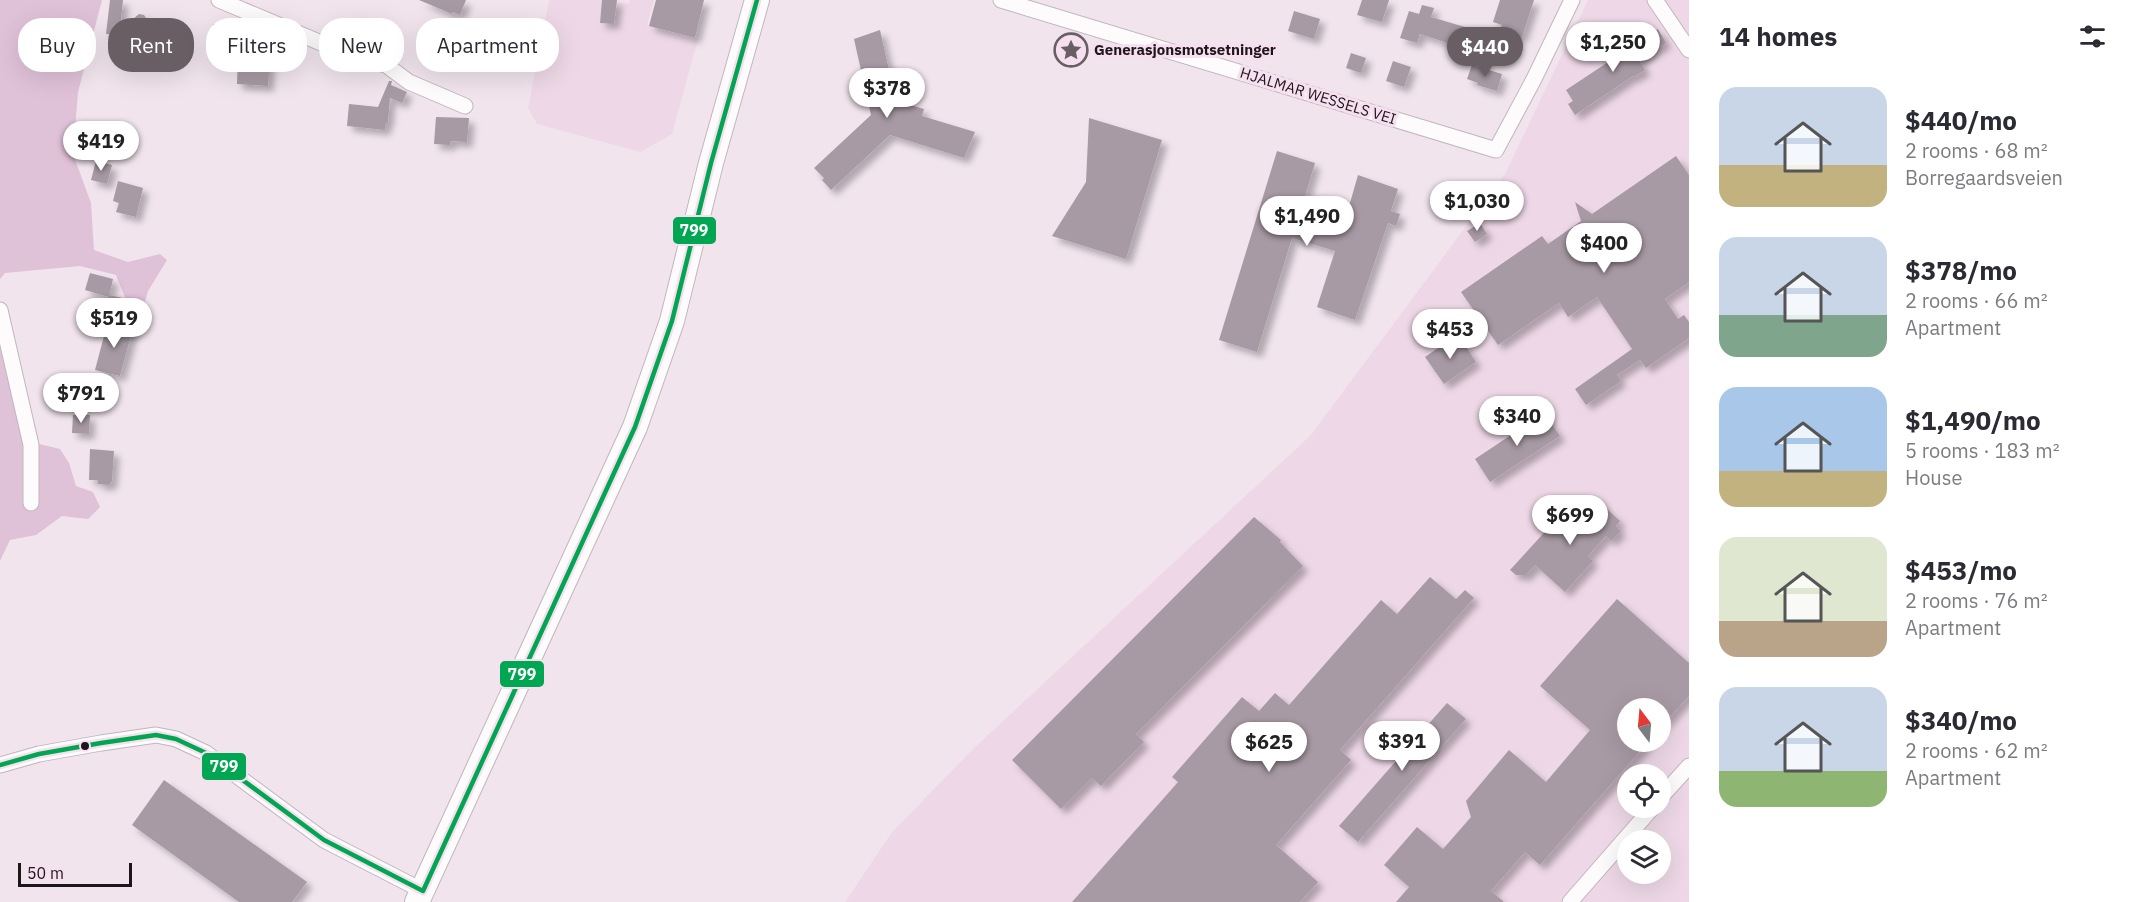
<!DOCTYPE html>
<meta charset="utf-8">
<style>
body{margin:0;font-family:"IBM Plex Sans",sans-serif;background:#f7f7f7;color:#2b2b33;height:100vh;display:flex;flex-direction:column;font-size:22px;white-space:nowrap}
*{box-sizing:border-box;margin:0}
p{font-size:20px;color:#7c7c81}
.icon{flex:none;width:33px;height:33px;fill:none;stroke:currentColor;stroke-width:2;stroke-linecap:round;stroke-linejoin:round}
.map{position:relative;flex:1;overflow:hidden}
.side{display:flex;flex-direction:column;background:#fff;width:450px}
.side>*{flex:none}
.top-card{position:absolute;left:18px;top:18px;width:570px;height:54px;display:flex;gap:12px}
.needle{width:39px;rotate:344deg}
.tools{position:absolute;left:1617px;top:698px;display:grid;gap:12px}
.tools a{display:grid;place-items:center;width:54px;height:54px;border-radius:50%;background:#fff;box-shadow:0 6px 24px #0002;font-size:30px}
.scale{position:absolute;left:18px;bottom:15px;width:114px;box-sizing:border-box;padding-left:6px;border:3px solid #1e161b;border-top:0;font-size:16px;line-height:21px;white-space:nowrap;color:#1e161b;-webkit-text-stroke:4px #f6dfef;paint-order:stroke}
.price{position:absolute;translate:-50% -51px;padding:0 14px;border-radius:21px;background:#fff;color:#222;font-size:20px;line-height:39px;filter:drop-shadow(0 2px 3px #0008)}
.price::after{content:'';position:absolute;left:50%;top:36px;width:18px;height:14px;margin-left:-9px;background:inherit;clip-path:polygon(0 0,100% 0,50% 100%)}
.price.active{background:#685e64;color:#fff}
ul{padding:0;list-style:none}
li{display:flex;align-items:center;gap:18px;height:150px;padding:0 30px}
li span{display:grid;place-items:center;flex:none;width:168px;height:120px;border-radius:18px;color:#555}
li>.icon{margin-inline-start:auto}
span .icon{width:72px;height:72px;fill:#fffc;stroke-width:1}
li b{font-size:26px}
h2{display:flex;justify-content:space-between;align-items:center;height:72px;padding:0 30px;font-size:26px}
.chip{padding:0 21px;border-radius:24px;background:#fff;box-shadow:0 6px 24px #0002;font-size:21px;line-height:54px}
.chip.active{background:#685e64;color:#fff}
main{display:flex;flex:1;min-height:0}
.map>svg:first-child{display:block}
.built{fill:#eed8e7;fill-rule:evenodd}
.green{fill:#e0c2d8}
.building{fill:#a89aa4;filter:url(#shadow)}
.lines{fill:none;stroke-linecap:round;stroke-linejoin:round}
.minor-casing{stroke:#c0b6bd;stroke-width:17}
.primary-casing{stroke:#c0b6bd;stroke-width:26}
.minor{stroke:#fdfbfc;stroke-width:15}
.primary{stroke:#fdfbfc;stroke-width:24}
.bus-1-casing{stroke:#f6dfef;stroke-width:9}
.bus-1{stroke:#00a651;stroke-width:4.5}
.bus-dot{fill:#1e161b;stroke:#f6dfef;stroke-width:2}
.labels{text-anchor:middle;stroke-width:6;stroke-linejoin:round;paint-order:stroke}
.poi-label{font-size:15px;font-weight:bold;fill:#1e161b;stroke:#f6dfef;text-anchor:start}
.street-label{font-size:15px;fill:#1e161b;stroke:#f6dfef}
.line-badge{stroke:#f6dfef;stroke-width:2}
.badge-label{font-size:16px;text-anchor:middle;font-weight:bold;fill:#fff}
</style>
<main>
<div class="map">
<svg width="1689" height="902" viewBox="0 0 1689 902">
<defs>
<filter id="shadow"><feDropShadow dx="5.5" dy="5.5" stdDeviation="3" flood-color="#0004"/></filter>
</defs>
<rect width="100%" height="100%" fill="#f1e4ed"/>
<!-- built -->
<path class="built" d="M549 0H601L629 4 630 0H654L647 25 698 39 672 134 641 152 537 124 528 108Z
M1588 0H1689V902H845L892 832 973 749 1310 436 1505 174ZM1628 708H1660V741H1628ZM1628 774H1660V807H1628ZM1628 840H1660V873H1628Z"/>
<!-- green -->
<path class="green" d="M0 0H102L78 92 73 154 91 203 94 250 128 262 160 254 167 260 148 291 140 320 124 322 121 316 126 300 116 275 80 266 5 273 0 279Z
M0 346 23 440 60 449 69 463 76 486 93 492 100 507 88 519 62 516 36 535 10 540 0 561Z"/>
<!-- building -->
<path class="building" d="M110 0H123L120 30 139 14 144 15 150 24 156 25 153 56 137 54 136 57H130L113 55 116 35 106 34Z
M419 0H466L460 15 453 12 452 14Z
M602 0H617L614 24 600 23Z
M656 0H704L695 38 649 26Z
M1362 0H1389L1382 22 1357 15Z
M1500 0H1534L1522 37 1500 30 1502 25 1493 22Z
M1422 5 1434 8 1431 17 1475 30 1469 50 1420 34 1417 43 1400 38 1409 11 1419 14Z
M1294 11 1320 19 1314 39 1288 31Z
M213 24 228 25 227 40 212 39Z
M1658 29 1666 43 1639 60 1645 70 1634 77 1633 76 1575 115 1568 104 1573 101 1566 90Z
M880 30 896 101 924 109 922 116 975 132 964 158 890 135 831 190 822 180 824 178 814 168 871 115 854 39Z
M1351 53 1366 58 1361 73 1346 68Z
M238 55 270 57 268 86 237 84Z
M1393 61 1411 67 1404 87 1386 81Z
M1472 65 1502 74 1497 91 1477 85 1478 83 1467 79Z
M389 81H392L391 85 407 92 402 103 390 98 388 122H386L385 130 347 126 349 104 378 107Z
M436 117 469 118 467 142 451 141 450 145 434 144Z
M1089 118 1162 140 1126 259 1052 236 1086 182Z
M1277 151 1315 163 1303 203 1346 217 1358 175 1398 189 1391 211 1400 214 1396 226 1388 223 1355 320 1317 307 1335 251 1292 238 1257 352 1219 340Z
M1676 156 1689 175V282L1665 299 1678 319 1684 315 1689 322V338L1646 368 1640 360 1617 375 1621 381 1586 405 1575 389 1632 349 1597 297 1568 317 1559 303 1498 345 1461 292 1542 236 1548 244 1581 221 1575 202 1592 214Z
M96 161 112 165 107 184 91 180Z
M118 181 143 188 136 217 116 212 119 203 113 201Z
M1480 223 1487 234 1475 242 1467 231Z
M90 273 113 279 109 297 85 290Z
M109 295 123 298 118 312 105 309Z
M108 321 133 328 120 376 95 370Z
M1451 339 1456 347 1463 342 1476 362 1444 384 1425 357Z
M1544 413 1560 436 1490 482 1475 459Z
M73 415H90L89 434 72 433Z
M90 449 114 451 112 481 109 485 98 484V480H89Z
M1594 497 1620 521 1616 526 1621 531 1611 541 1606 536 1588 556 1593 561 1565 592 1535 565 1526 575H1516L1510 570 1552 524 1562 533Z
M1254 517 1281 540 1280 542 1303 566 1136 734 1144 742 1101 786 1092 778 1061 809 1012 760Z
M1430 577 1456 599 1465 590 1474 598 1340 750 1351 760 1276 845 1318 882 1300 902H1072L1178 782 1172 777 1242 697 1259 711 1275 693 1289 705 1381 600 1397 614Z
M1617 599 1689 663V696L1660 728V708H1628V741H1649L1540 865 1525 852 1491 891 1504 902H1396L1409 887 1384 865 1417 827 1443 849 1471 817 1466 801 1509 750 1546 782 1590 730 1540 686Z
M1447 703 1466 719 1358 842 1339 826Z
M164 780 307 882 292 902H239L132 825Z"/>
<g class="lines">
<!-- minor casing -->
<g class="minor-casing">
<path id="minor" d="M219 0 352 56 386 65 409 82 465 106
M1001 0 1496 150 1534 79 1572 0
M1655 0 1689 50
M0 310 31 445V503
M0 765 39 754 101 743 156 735 176 739 206 753 324 840 423 891
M1660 798 1689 766
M1570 902 1653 807"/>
</g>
<!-- primary casing -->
<g class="primary-casing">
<path id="primary" d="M417 902 635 427 672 321 711 163 757 0"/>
</g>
<!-- minor -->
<use href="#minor" class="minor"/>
<!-- primary -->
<use href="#primary" class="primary"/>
<!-- bus-1 casing -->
<g class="bus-1-casing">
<path id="bus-1" d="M0 765 39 754 101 743 156 735 176 739 206 753 324 840 423 891
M423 891 635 427 672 321 711 163 757 0"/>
</g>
<!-- bus-1 -->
<use href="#bus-1" class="bus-1"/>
</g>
<!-- icons -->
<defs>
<g id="sight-ring" transform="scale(1.725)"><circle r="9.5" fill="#f6dfef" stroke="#685e64" stroke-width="1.5"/><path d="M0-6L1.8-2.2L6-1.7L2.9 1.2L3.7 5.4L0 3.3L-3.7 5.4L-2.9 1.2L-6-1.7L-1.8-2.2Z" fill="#685e64"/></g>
</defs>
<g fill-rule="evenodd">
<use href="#sight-ring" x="1071" y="50"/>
</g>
<!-- markers -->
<circle class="bus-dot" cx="85" cy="746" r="5"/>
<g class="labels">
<!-- poi labels -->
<g class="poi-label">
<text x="1094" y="55">Generasjonsmotsetninger</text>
</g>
<!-- street labels -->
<g class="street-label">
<text transform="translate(1318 96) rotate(17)" y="5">HJALMAR WESSELS VEI</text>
</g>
</g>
<g class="line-badge">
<rect x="672" y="216" width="45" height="29" rx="6" fill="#00a651"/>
<rect x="499" y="660" width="46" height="28" rx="6" fill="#00a651"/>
<rect x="201" y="752" width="46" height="29" rx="6" fill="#00a651"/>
</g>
<g class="badge-label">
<text x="694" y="236">799</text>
<text x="522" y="680">799</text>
<text x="224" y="772">799</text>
</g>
</svg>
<div class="tools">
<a><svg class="needle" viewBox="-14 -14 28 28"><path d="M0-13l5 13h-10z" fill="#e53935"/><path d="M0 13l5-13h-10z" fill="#7c7c81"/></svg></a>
<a><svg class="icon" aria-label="locate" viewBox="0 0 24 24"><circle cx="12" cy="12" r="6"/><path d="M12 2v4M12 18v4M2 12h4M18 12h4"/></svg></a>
<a><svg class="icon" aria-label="layers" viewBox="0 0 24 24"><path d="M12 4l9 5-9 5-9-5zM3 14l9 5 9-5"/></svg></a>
</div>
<div class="scale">50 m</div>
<b class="price" style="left:1613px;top:73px">$1,250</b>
<b class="price active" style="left:1485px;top:78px">$440</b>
<b class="price" style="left:887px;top:119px">$378</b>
<b class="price" style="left:101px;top:172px">$419</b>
<b class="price" style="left:1477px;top:232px">$1,030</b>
<b class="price" style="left:1307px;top:247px">$1,490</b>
<b class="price" style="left:1604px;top:274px">$400</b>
<b class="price" style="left:114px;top:349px">$519</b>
<b class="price" style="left:1450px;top:360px">$453</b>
<b class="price" style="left:81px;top:424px">$791</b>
<b class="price" style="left:1517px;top:447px">$340</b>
<b class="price" style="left:1570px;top:546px">$699</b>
<b class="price" style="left:1402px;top:772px">$391</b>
<b class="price" style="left:1269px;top:773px">$625</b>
<div class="top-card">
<a class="chip">Buy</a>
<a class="chip active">Rent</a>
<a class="chip">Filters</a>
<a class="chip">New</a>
<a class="chip">Apartment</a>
</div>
</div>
<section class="side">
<h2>14 homes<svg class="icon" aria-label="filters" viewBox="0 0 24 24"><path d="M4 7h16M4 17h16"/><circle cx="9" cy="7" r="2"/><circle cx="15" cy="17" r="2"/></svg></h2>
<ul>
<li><span style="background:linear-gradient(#c9d6e8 65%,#c2b280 0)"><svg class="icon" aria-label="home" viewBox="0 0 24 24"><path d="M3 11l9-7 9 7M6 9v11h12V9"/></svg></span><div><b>$440/mo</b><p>2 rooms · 68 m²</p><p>Borregaardsveien</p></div></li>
<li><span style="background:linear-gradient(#c9d6e8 65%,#7fa58c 0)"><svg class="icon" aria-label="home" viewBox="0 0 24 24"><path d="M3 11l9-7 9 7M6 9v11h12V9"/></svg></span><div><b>$378/mo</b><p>2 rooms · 66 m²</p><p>Apartment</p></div></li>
<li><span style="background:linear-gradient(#a9c7e8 70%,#c2b280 0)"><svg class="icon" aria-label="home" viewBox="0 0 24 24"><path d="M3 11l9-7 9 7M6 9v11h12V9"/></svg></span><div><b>$1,490/mo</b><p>5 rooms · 183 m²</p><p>House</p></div></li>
<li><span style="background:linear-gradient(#dfe7d0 70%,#b9a48a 0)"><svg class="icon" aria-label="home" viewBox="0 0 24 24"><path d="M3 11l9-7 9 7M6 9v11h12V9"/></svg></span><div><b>$453/mo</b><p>2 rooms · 76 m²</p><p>Apartment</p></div></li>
<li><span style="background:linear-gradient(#c9d6e8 70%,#8fb573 0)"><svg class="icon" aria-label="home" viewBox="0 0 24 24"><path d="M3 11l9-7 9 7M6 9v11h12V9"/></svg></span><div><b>$340/mo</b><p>2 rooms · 62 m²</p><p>Apartment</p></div></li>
</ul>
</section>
</main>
